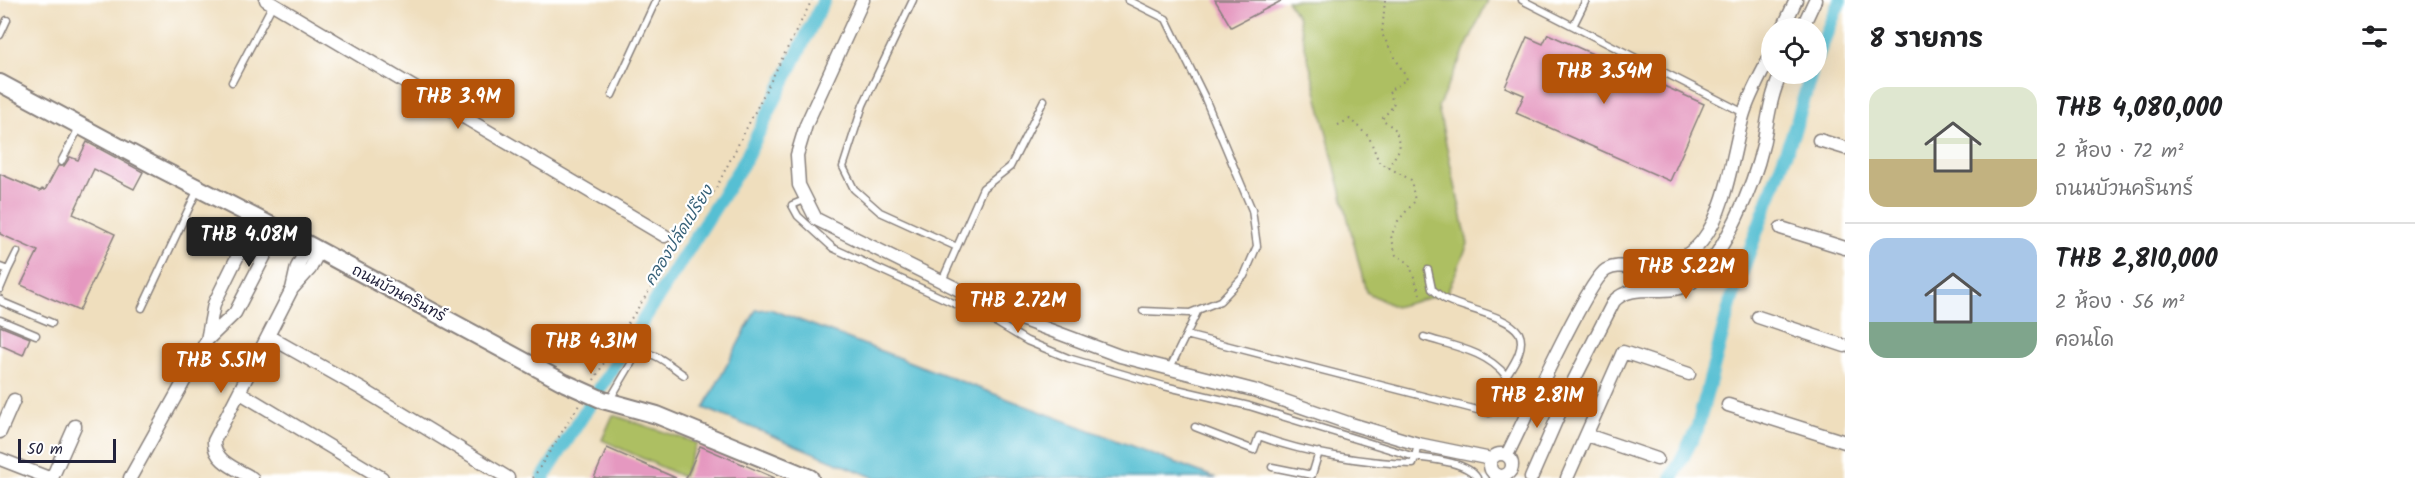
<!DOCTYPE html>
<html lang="th">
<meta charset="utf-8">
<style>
body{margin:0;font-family:Kalam,"Playpen Sans Thai",sans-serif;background:#f6f6f6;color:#202124;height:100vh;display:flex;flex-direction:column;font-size:22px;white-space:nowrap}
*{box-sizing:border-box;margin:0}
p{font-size:20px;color:#757577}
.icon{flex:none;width:33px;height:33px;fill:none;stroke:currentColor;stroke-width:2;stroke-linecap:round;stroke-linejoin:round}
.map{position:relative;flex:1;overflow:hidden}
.panel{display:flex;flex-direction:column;background:#fff;width:570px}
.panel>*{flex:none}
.buttons{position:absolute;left:1761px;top:18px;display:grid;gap:12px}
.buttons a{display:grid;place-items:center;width:66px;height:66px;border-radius:50%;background:#fff;box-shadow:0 6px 24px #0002;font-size:30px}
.scale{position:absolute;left:18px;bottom:15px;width:98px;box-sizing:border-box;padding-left:6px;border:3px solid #22223b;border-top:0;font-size:16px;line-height:21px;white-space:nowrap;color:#22223b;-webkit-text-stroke:4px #fff;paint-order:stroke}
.price{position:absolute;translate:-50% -51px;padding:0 14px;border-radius:6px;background:#b45309;color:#fff;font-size:20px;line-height:39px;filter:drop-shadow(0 2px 3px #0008)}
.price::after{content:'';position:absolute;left:50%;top:36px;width:18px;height:14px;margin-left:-9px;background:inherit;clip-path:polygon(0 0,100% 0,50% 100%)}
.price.current{background:#222;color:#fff}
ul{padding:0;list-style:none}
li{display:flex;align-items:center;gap:18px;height:150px;padding:0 24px}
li+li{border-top:2px solid #e0e0e0}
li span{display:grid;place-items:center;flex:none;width:168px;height:120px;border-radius:18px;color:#555}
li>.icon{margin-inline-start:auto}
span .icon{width:72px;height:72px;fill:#fffc;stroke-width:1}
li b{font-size:26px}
h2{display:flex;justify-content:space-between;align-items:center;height:72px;padding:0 24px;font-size:26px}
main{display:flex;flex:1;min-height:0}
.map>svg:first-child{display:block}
.green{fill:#adbf62;stroke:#68704e;stroke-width:1.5}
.water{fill:#56bfd3;stroke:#3c7087;stroke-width:1.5}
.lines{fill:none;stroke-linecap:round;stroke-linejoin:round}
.canal{stroke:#56bfd3;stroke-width:14}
.building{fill:#e598c0}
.lane-casing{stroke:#88807c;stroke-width:9}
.street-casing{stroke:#88807c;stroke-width:15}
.secondary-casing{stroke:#88807c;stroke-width:20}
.path{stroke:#88807c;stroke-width:2;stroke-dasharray:1.5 4.5;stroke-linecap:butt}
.lane{stroke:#fff;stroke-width:6}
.street{stroke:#fff;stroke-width:12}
.secondary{stroke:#fff;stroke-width:16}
.labels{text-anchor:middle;stroke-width:4.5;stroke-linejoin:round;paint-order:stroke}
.street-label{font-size:15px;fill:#22223b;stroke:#fff}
.water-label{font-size:16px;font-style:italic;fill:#376178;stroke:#fff}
</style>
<main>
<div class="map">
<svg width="1845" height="478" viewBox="0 0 1845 478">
<rect width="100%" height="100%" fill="#fff"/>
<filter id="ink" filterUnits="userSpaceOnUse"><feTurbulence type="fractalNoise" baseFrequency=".0167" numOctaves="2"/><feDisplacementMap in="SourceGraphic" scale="12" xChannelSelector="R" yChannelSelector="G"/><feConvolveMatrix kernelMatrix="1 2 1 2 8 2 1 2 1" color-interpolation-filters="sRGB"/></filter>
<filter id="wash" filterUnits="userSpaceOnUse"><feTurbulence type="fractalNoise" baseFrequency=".008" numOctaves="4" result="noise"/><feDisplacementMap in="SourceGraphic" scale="24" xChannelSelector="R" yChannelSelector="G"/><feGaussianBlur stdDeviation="1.35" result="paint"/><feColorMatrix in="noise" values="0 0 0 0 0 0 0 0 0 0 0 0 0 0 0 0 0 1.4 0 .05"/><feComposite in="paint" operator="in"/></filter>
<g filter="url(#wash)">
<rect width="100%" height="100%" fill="#efdebd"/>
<!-- green -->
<path class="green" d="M1287 0H1488L1438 107 1468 244 1447 293 1395 307 1366 292 1298 18Z
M613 415 697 443 683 477 602 440Z"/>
<!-- water -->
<path class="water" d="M770 309 1216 478H875L704 408 756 310Z"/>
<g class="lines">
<!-- canal -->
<path class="canal" d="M1816 59 1840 0
M543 478 745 160 824 0
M1672 478 1697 429 1731 301 1796 125 1811 74"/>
</g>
<g id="blocks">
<!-- building -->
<path class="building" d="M1215 0H1283L1231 27Z
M1548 34 1704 104 1670 181 1516 113 1524 95 1505 87 1527 37 1543 44Z
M87 142 143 172 134 189 94 169 73 214 115 234 79 311 21 285 38 251 0 234V174L40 191 42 189 45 190 58 166H64L70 157 78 160Z
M0 326 30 338 23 355 0 345Z
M700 446 775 478H686Z
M607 448 676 478H594Z"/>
</g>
</g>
<g filter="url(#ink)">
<use href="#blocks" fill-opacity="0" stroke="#88807c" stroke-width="1.5"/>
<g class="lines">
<!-- lane casing -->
<g class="lane-casing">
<path id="lane" d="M913 0 863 105 843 167 854 189 880 212 957 247
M1128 0 1166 19 1204 96 1252 210 1257 246 1244 276 1220 301 1190 313 1143 311
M1522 0 1744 113
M1573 26 1586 0
M0 35 7 20
M232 82 273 4
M612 95 656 0
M61 162 79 128
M807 199 792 205 798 216 833 248 997 323 1027 341 1068 358 1164 386 1249 406 1415 457 1418 444
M0 267 8 270 17 252
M1428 270 1432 289C1437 293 1442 298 1447 300 1465 309 1509 316 1519 333 1526 347 1513 365 1506 376
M942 281 983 188 1010 167 1044 100
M0 289 8 270
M0 299 2 302 52 323
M142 308 198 189
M0 320 36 335
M1186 335 1489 413C1497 402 1504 390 1506 376 1487 351 1452 346 1424 337
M1170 368 1198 310
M609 401 635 357C650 345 671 367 684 375
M1195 427 1254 450 1259 436C1304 453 1365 463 1413 464L1415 457C1432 459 1468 462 1477 478
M1272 467 1312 475 1319 452"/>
</g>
<!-- street casing -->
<g class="street-casing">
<path id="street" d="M266 0 665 236
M863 0 806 125 797 155 799 185 816 219 1010 315 1120 356 1253 390 1351 424 1418 444 1491 459
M1783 28 1796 0
M1802 28 1815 0
M1819 140 1845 148
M1781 228 1845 248
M292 289 297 267 309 245
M1758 317 1845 346
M268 336 360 388 508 478
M207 340 214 304 256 219
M239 392 382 478
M1728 405 1845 442
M0 432 14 400
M1587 435 1657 459
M1490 465a11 11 0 1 1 22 0a11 11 0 1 1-22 0Z
M1507 455C1522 426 1587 281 1606 270 1617 264 1625 267 1637 268 1660 269 1688 259 1702 241 1726 211 1733 153 1743 116 1749 95 1762 73 1772 53
M0 459 49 478
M52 478 75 426
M130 478 207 340 235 313 278 230
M252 478C237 469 213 461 214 441L292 289 310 269 319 251
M1531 478 1573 382 1614 301C1634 280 1669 299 1692 282 1724 257 1754 184 1763 145 1768 120 1770 97 1781 74
M1567 478 1623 352 1689 374"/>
</g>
<!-- secondary casing -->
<g class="secondary-casing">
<path id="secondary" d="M0 83 153 165 309 245 565 383 603 400 657 415 810 478"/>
</g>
<!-- path -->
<path class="path" d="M1385 0 1382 34 1407 79 1389 91 1394 105 1382 119 1396 130 1400 148 1388 168
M1338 125 1350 119 1369 137 1379 162 1411 180 1415 201 1398 221 1391 236 1396 255 1409 263 1420 294
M594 380 619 337 715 190 812 0
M533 478 579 405"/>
<!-- lane -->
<use href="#lane" class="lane"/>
<!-- street -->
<use href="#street" class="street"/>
<!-- secondary -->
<use href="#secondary" class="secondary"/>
</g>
</g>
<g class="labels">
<!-- street labels -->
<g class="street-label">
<text transform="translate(399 293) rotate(28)" y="5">ถนนบัวนครินทร์</text>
</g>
<!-- water labels -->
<g class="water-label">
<text transform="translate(678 235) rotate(-58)" y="6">คลองปลัดเปรียง</text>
</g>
</g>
</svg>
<div class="buttons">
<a><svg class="icon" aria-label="locate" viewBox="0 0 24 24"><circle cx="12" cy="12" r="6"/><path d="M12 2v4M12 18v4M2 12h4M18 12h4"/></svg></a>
</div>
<div class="scale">50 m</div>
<b class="price" style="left:1604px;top:105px">THB 3.54M</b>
<b class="price" style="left:458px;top:130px">THB 3.9M</b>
<b class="price current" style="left:249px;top:268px">THB 4.08M</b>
<b class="price" style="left:1686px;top:300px">THB 5.22M</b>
<b class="price" style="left:1018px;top:334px">THB 2.72M</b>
<b class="price" style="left:591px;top:375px">THB 4.31M</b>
<b class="price" style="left:221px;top:394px">THB 5.51M</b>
<b class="price" style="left:1537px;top:429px">THB 2.81M</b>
</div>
<section class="panel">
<h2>8 รายการ<svg class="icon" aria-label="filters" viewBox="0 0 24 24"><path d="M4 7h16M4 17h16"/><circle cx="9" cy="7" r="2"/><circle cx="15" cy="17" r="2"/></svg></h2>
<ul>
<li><span style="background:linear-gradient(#dfe7d0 60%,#c2b280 0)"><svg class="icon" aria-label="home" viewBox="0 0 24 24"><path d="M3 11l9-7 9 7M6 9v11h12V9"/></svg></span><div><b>THB 4,080,000</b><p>2 ห้อง · 72 m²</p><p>ถนนบัวนครินทร์</p></div></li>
<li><span style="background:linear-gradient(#a9c7e8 70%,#7fa58c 0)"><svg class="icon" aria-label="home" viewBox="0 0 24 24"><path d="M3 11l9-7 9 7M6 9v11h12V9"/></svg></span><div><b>THB 2,810,000</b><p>2 ห้อง · 56 m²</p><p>คอนโด</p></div></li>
</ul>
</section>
</main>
